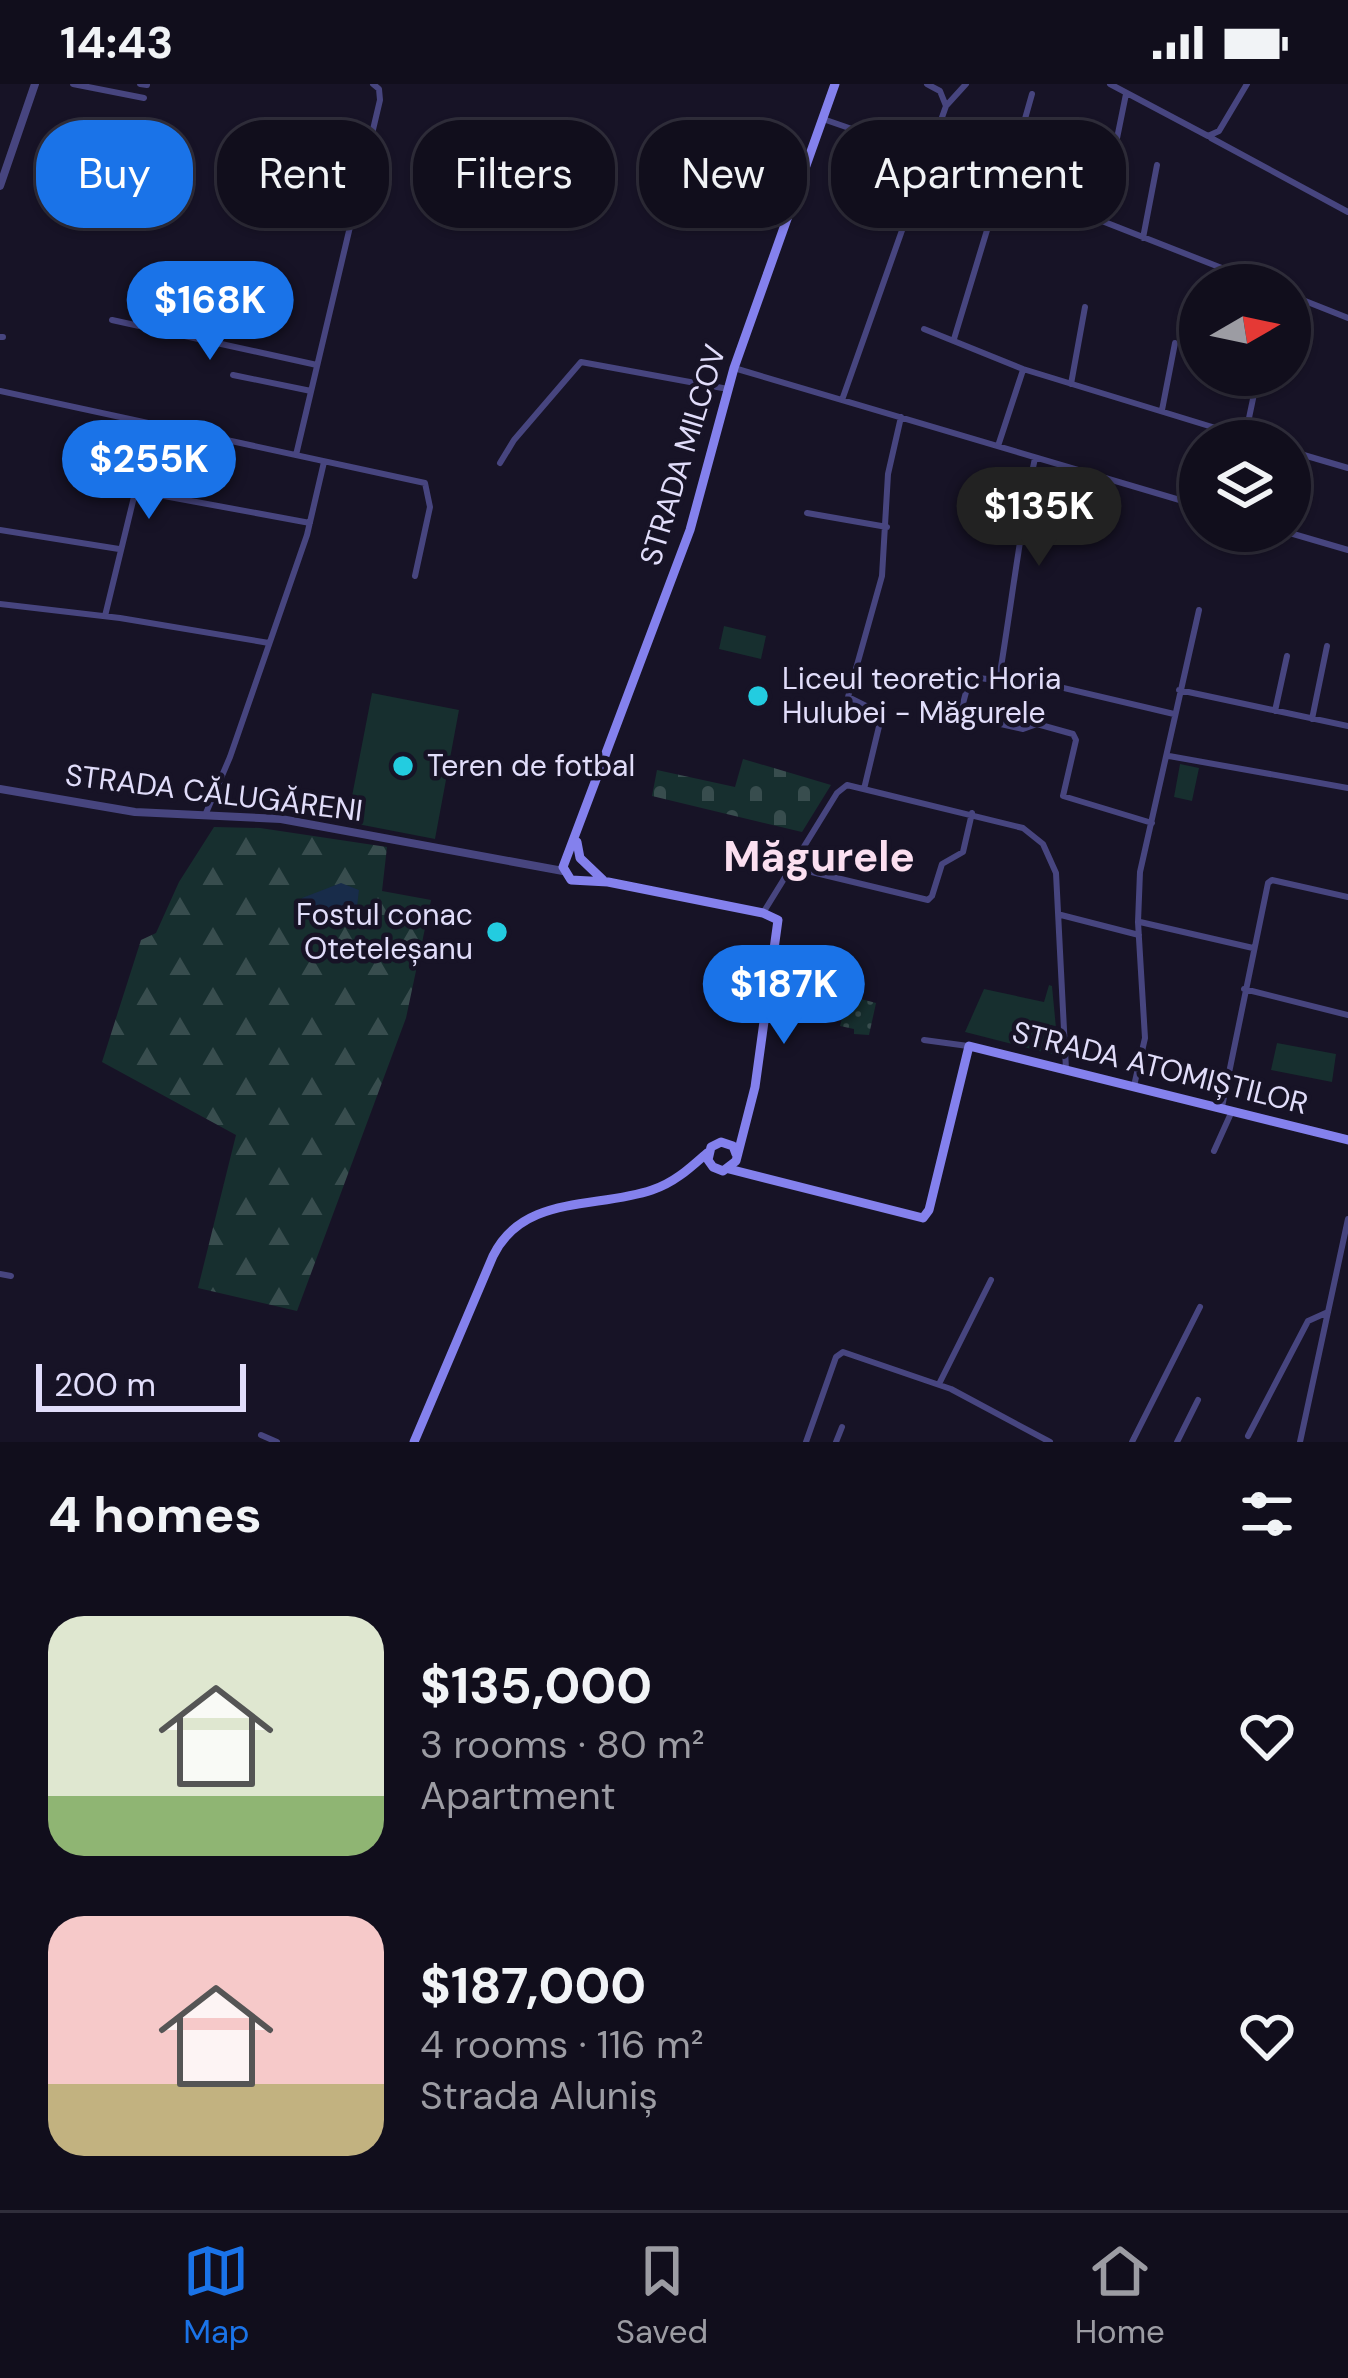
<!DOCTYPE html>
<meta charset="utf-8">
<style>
body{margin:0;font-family:"DM Sans",sans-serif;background:#1e1c29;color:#f1f3f6;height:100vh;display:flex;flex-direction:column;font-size:45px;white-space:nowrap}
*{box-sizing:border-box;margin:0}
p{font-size:39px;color:#9c9ca3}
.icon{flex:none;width:66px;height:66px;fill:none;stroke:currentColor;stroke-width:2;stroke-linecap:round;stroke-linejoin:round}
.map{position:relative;height:1358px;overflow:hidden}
.sheet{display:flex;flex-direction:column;background:#110e1c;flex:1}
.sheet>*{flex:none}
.hud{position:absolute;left:36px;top:36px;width:1278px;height:108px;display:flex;gap:24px}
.needle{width:78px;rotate:81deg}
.buttons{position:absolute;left:1179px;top:180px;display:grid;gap:24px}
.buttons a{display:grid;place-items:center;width:132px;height:132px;border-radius:50%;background:#110e1c;box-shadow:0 3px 9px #0004,0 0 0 3px #302e3b;font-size:60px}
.scale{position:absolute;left:36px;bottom:30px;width:210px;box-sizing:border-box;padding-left:12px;border:6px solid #e1ddfa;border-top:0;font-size:33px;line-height:42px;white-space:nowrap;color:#e1ddfa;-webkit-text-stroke:9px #171326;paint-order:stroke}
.price{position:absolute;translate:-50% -102px;padding:0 27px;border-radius:42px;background:#1a73e8;color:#fff;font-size:39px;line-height:78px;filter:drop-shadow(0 3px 6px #0008)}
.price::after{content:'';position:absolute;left:50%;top:72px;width:36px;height:27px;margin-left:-18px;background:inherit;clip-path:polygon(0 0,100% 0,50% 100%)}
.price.current{background:#222;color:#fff}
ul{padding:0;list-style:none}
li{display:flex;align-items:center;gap:36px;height:300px;padding:0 48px}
li span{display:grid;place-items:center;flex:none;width:336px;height:240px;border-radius:36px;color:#555}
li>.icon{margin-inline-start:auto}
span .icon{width:144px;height:144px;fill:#fffc;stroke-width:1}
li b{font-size:51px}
h2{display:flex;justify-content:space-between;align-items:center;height:144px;padding:0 48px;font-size:51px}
.tag{padding:0 42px;border-radius:48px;background:#110e1c;box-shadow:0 3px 9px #0004,0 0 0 3px #302e3b;font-size:42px;line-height:108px}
.tag.current{background:#1a73e8;color:#fff}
.status{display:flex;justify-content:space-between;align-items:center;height:84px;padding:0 60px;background:#110e1c;direction:ltr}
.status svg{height:33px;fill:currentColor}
.tabs{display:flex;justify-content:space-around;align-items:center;height:168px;border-top:3px solid #302e3b;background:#110e1c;font-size:33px;color:#9c9ca3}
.tabs a{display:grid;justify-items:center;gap:6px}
.tabs .current{color:#1a73e8}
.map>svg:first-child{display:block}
.grass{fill:url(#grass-dots)}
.forest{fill:url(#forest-firs)}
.cemetery{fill:url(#cemetery-stones)}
.green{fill:#172f2f}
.water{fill:#182c4a}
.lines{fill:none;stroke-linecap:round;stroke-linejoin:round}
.minor{stroke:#47457f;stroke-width:6}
.tertiary{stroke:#47457f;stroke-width:8}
.secondary{stroke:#8481ed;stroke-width:9}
.poi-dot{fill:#23cce0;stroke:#171326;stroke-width:4.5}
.labels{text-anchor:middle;stroke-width:9;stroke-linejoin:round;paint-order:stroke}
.street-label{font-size:30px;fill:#e1ddfa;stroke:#171326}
.poi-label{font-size:30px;fill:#e1ddfa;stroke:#171326;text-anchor:start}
.district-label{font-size:42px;font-weight:bold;fill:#fbdff0;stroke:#171326}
</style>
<div class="status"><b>14:43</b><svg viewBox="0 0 49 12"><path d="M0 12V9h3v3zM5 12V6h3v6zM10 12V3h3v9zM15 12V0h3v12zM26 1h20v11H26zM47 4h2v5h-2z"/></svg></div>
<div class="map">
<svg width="1348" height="1358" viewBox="0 0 1348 1358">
<defs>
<pattern id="grass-dots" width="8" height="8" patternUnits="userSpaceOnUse" patternTransform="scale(3)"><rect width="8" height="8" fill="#172f2f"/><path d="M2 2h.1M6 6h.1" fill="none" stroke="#384d4e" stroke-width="1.8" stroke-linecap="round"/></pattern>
<pattern id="forest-firs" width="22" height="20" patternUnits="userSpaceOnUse" patternTransform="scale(3)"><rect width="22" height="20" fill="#172f2f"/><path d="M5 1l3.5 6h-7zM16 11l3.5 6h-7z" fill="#384d4e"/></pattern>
<pattern id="cemetery-stones" width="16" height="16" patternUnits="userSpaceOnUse" patternTransform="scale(3)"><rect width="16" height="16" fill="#172f2f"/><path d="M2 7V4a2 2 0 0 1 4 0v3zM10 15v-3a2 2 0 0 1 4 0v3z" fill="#384d4e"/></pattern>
</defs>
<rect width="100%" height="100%" fill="#171326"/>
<!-- grass -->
<path class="grass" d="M780 897 799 901 792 933 776 928Z
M861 915 876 919 869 951 854 950V945L840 942 847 916 860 918Z"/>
<!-- forest -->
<path class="forest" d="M214 743 260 744 387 763 382 807 431 816 406 934 297 1227 198 1204 236 1051 102 978 141 856 156 849 179 798Z"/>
<!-- cemetery -->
<path class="cemetery" d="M743 675 831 701 802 748 652 712 657 686 735 703Z"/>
<!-- green -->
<path class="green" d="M724 542 766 552 761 575 719 565Z
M372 609 459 626 435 755 347 738Z
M1180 680 1199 684 1192 717 1174 713Z
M1049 901 1052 902 1058 965 1055 971 965 948 984 905 1044 918Z
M1277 959 1336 970 1332 998 1271 986Z"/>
<!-- water -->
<path class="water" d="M341 799 359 806 357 823C336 832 317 841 299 825L302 814Z"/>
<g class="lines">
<!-- minor -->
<path class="minor" d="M73 0 144 14
M140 0 147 1
M927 0 940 7 946 22
M1110 0 1208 52 1219 47 1247 0
M823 35 985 91 1265 201
M1211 54 1348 128
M1006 102 1032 10
M1100 138 1126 10
M1143 154 1157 81
M1290 211 1348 234
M112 236 317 281
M924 245 1023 285 1258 357
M0 253H3
M954 255 1001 100
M734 284 1200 422
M233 291 311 307
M1071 300 1085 223
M0 307 425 399 430 423 415 492
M842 316 946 22 966 0
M1162 326 1175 259
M1245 353 1258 291
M998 362 1023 286
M1290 367 1348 384
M296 371 380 16 379 5 373 0
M500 379 514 356 581 278 728 305
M137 407 310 439
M807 429 887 443
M0 446 119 465
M1283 447 1348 466
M0 520 120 534 269 559
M105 532 152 339
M1000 589C1012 517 1020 445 1035 374
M1179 606 1348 642
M1275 627 1287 572
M1312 635 1327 562
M1169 672 1348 704
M864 705 882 630 848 613 882 492 888 390 901 333
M206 729 230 673 307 451 324 378
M1152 739 1063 712 1076 656 1073 650 1037 640 1023 645 965 632 961 627 970 593 996 596 1000 589 1174 630
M791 783 928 816 932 812 942 780 963 768 972 729
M763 829 837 709 847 701 1023 744 1043 760 1056 789 1066 985
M1061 831 1139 851
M1140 838 1253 864
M1244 905 1348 931
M924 956 968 962
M1134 1002 1145 954 1138 838 1140 788 1199 526
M1222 1023 1268 799 1272 796 1348 813
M1214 1067 1232 1027
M0 1190 11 1192
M939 1300 991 1196
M261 1351 277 1358
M1248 1352 1308 1237 1328 1228
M806 1358 836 1273 843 1268 951 1305 1050 1358
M836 1358 842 1343
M1132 1358 1200 1223
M1177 1358 1198 1316
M1300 1358 1348 1135"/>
<!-- tertiary -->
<path class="tertiary" d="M0 102 35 0
M0 705 135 728 281 735 563 787"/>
<!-- secondary -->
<path class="secondary" d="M577 758 580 774 603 796
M736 1070 733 1062 721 1058 711 1063 708 1076 713 1083 723 1087 736 1077 755 1003 778 836 763 829 608 798 571 796 563 783 690 446 734 284 835 0
M729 1085 923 1134 929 1126 969 962 1348 1056
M414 1358 493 1172C523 1110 596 1125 652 1106 674 1099 690 1084 707 1069"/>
</g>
<!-- markers -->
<g class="poi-dot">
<circle cx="758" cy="612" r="12"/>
<circle cx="403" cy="682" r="12"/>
<circle cx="497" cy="848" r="12"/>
</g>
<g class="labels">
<!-- street labels -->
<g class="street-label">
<text transform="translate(683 371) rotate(-73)" y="10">STRADA MILCOV</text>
<text transform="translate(214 709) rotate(7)" y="10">STRADA CĂLUGĂRENI</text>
<text transform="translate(1160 984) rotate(14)" y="10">STRADA ATOMIȘTILOR</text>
</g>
<!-- poi labels -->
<g class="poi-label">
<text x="782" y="605">Liceul teoretic Horia<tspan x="782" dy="34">Hulubei - Măgurele</tspan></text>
<text x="427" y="692">Teren de fotbal</text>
<text x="473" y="841" text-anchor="end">Fostul conac<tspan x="473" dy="34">Oteteleșanu</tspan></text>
</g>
<!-- district labels -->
<g class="district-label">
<text x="819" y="787">Măgurele</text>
</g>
</g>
</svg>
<div class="buttons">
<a><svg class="needle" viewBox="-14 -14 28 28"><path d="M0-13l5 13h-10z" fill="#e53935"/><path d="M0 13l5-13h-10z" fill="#9c9ca3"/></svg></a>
<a><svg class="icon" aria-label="layers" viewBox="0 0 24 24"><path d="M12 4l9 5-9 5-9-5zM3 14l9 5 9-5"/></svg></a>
</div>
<div class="scale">200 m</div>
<b class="price" style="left:210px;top:279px">$168K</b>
<b class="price" style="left:149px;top:438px">$255K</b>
<b class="price current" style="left:1039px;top:485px">$135K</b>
<b class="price" style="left:784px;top:963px">$187K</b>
<div class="hud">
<a class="tag current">Buy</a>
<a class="tag">Rent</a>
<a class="tag">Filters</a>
<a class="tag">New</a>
<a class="tag">Apartment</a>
</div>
</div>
<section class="sheet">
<h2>4 homes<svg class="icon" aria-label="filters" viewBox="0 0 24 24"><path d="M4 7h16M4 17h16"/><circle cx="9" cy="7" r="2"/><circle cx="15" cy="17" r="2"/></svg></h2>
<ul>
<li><span style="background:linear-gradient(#dfe7d0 75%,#8fb573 0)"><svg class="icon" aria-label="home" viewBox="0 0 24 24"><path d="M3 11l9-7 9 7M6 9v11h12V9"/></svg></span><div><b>$135,000</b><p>3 rooms · 80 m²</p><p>Apartment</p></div><svg class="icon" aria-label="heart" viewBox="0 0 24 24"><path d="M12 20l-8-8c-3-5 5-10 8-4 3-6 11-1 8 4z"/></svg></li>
<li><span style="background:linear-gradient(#f6c9c9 70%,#c2b280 0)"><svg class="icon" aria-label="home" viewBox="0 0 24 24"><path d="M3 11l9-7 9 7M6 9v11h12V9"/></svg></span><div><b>$187,000</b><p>4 rooms · 116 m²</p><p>Strada Aluniș</p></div><svg class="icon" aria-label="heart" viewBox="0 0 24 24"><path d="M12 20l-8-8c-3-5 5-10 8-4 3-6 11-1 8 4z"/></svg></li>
</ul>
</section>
<nav class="tabs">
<a class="current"><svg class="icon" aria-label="map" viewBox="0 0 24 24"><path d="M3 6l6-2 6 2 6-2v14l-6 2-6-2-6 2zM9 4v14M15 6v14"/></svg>Map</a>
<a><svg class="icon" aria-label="saved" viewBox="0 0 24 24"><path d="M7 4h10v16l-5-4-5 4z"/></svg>Saved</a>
<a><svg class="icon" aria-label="home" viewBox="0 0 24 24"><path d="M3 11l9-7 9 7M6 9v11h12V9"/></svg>Home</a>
</nav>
